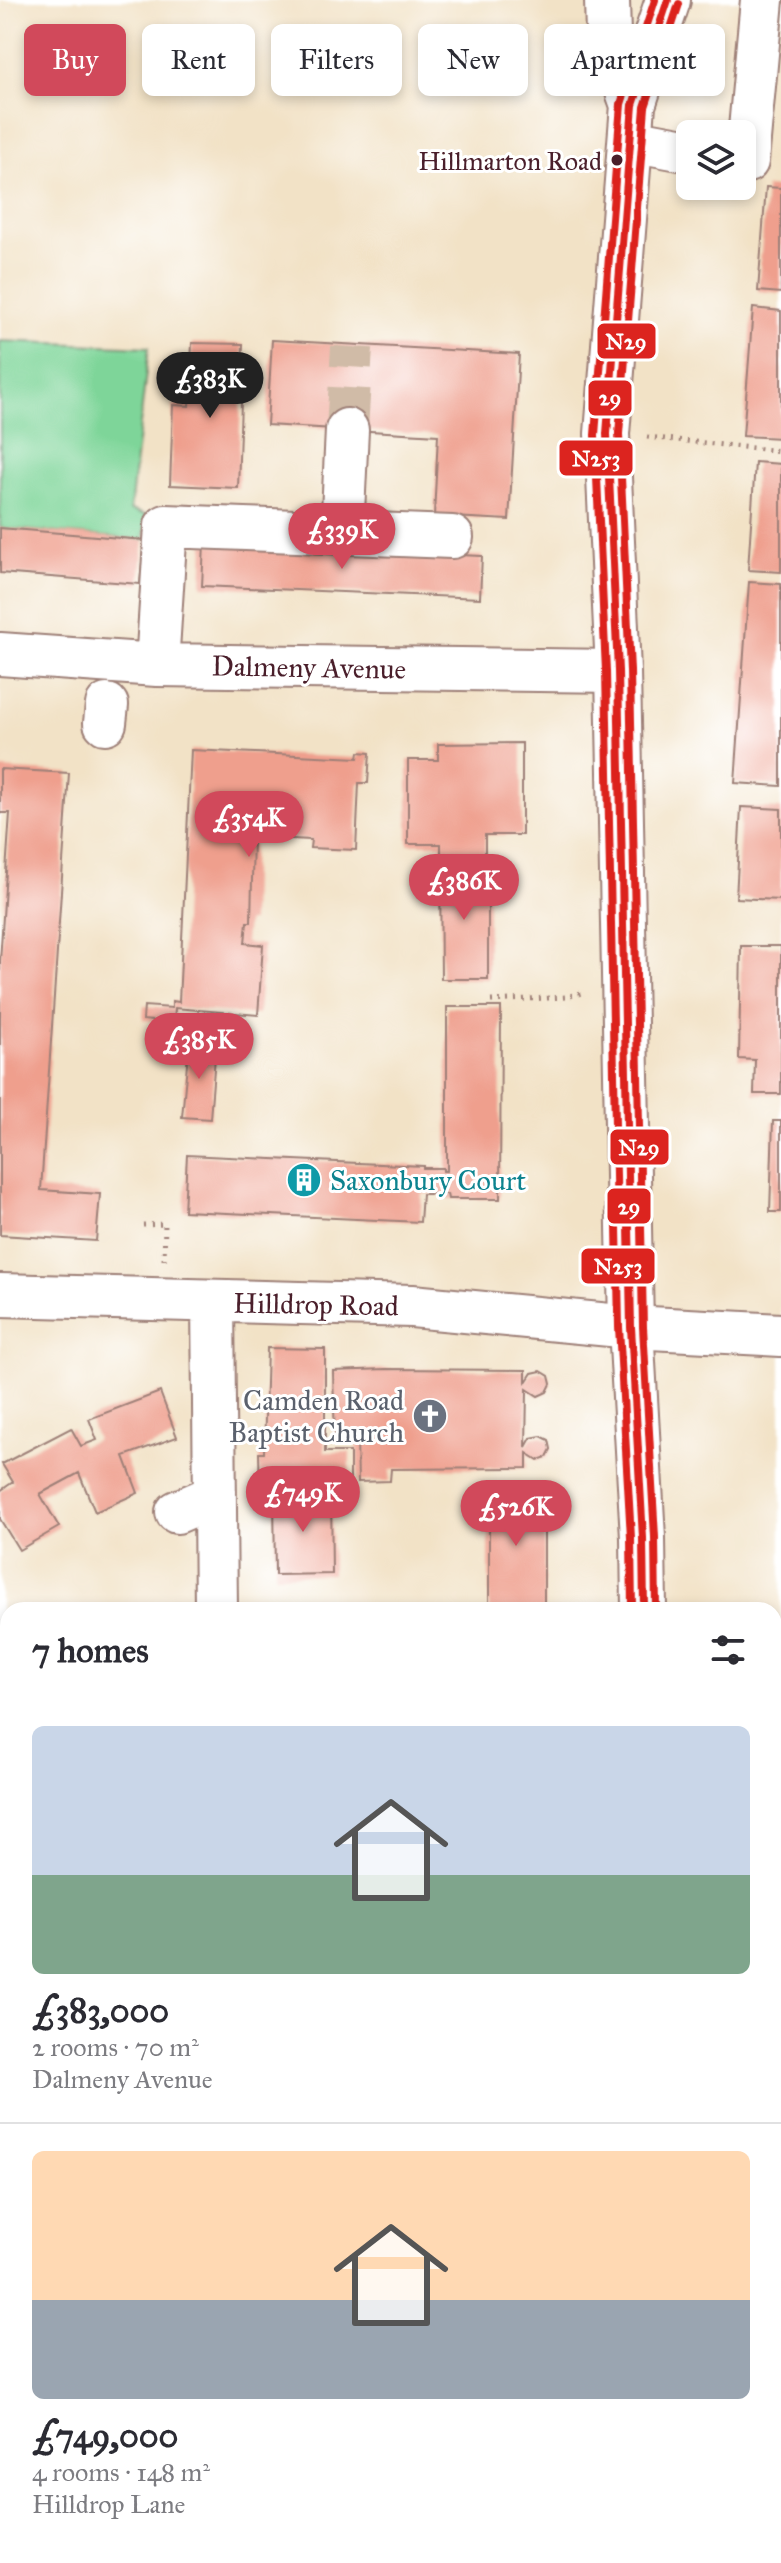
<!DOCTYPE html>
<meta charset="utf-8">
<style>
body{margin:0;font-family:"IM FELL Great Primer",serif;background:#f2f2f3;color:#2b2b33;height:100vh;display:flex;flex-direction:column;font-size:30px;white-space:nowrap}
*{box-sizing:border-box;margin:0}
p{font-size:26px;color:#7c7c81}
.icon{flex:none;width:44px;height:44px;fill:none;stroke:currentColor;stroke-width:2;stroke-linecap:round;stroke-linejoin:round}
.map{position:relative;flex:1;overflow:hidden}
.sheet{position:absolute;left:0px;top:1602px;width:782px;height:962px;display:flex;flex-direction:column;background:#fff;border-radius:24px 24px 0 0;box-shadow:0 4px 12px #0003}
.sheet>*{flex:none}
.guide{position:absolute;left:24px;top:24px;width:734px;height:72px;display:flex;gap:16px}
.buttons{position:absolute;left:676px;top:120px;display:grid;gap:16px}
.buttons a{display:grid;place-items:center;width:80px;height:80px;border-radius:12px;background:#fff;box-shadow:0 4px 12px #0003;font-size:40px}
.price{position:absolute;translate:-50% -68px;padding:0 18px;border-radius:28px;background:#d1495b;color:#fff;font-size:26px;line-height:52px;filter:drop-shadow(0 2px 4px #0008)}
.price::after{content:'';position:absolute;left:50%;top:48px;width:24px;height:18px;margin-left:-12px;background:inherit;clip-path:polygon(0 0,100% 0,50% 100%)}
.price.active{background:#222;color:#fff}
ul{padding:0;list-style:none}
li{display:grid;align-content:center;gap:16px;height:424px;padding:0 32px}
li+li{border-top:2px solid #e1e1e2}
li span{display:grid;place-items:center;height:248px;border-radius:12px;color:#555}
li>.icon{margin-inline-start:auto}
span .icon{width:144px;height:144px;fill:#fffc;stroke-width:1}
li b{font-size:34px}
h2{display:flex;justify-content:space-between;align-items:center;height:96px;padding:0 32px;font-size:34px}
.pill{padding:0 28px;border-radius:12px;background:#fff;box-shadow:0 4px 12px #0003;font-size:28px;line-height:72px}
.pill.active{background:#d1495b;color:#fff}
.map>svg:first-child{display:block}
.green{fill:#7ed599;stroke:#647a62;stroke-width:2}
.building{fill:#ef9f8d}
.lines{fill:none;stroke-linecap:round;stroke-linejoin:round}
.minor-tunnel{stroke:#d0bba7;stroke-width:42;stroke-dasharray:42 21;stroke-linecap:butt}
.minor-casing{stroke:#9e8078;stroke-width:46}
.highway-casing{stroke:#9e8078;stroke-width:48}
.path{stroke:#9e8078;stroke-width:5;stroke-dasharray:2 6;stroke-linecap:butt}
.minor{stroke:#fff;stroke-width:42}
.highway{stroke:#fff;stroke-width:44}
.bus-1-casing{stroke:#fff;stroke-width:14}
.bus-2-casing{stroke:#fff;stroke-width:14}
.bus-3-casing{stroke:#fff;stroke-width:14}
.bus-1{stroke:#dc241f;stroke-width:8}
.bus-2{stroke:#dc241f;stroke-width:8}
.bus-3{stroke:#dc241f;stroke-width:8}
.bus-dot{fill:#4a1f2b;stroke:#fff;stroke-width:3}
.labels{text-anchor:middle;stroke-width:6;stroke-linejoin:round;paint-order:stroke}
.bus-label{font-size:26px;fill:#4a1f2b;stroke:#fff;text-anchor:end}
.street-label{font-size:28px;fill:#4a1f2b;stroke:#fff}
.culture-label{font-size:28px;fill:#0d838f;stroke:#fff;text-anchor:start}
.worship-label{font-size:28px;fill:#5b616d;stroke:#fff;text-anchor:end}
.line-badge{stroke:#fff;stroke-width:3}
.badge-label{font-size:22px;text-anchor:middle;font-weight:bold;fill:#fff}
</style>
<div class="map">
<svg width="781" height="2563" viewBox="0 0 781 2563">
<rect width="100%" height="100%" fill="#fff"/>
<filter id="ink" filterUnits="userSpaceOnUse"><feTurbulence type="fractalNoise" baseFrequency=".0125" numOctaves="2"/><feDisplacementMap in="SourceGraphic" scale="16" xChannelSelector="R" yChannelSelector="G"/><feConvolveMatrix kernelMatrix="1 2 1 2 8 2 1 2 1" color-interpolation-filters="sRGB"/></filter>
<filter id="wash" filterUnits="userSpaceOnUse"><feTurbulence type="fractalNoise" baseFrequency=".006" numOctaves="4" result="noise"/><feDisplacementMap in="SourceGraphic" scale="32" xChannelSelector="R" yChannelSelector="G"/><feGaussianBlur stdDeviation="1.8" result="paint"/><feColorMatrix in="noise" values="0 0 0 0 0 0 0 0 0 0 0 0 0 0 0 0 0 1.4 0 .05"/><feComposite in="paint" operator="in"/></filter>
<g filter="url(#wash)">
<rect width="100%" height="100%" fill="#f2e2c6"/>
<!-- green -->
<path class="green" d="M0 341 149 347 130 510 146 515 144 540 0 528Z"/>
<g id="blocks">
<!-- building -->
<path class="building" d="M766 187 781 188V293L758 291Z
M753 308 781 311V438L743 436Z
M272 340 519 354 509 520 434 516 438 435 267 425Z
M192 343 243 344 238 488 170 485 173 405 189 406Z
M755 462 781 464V572L748 570Z
M0 528 144 540 140 584 0 573Z
M204 544 482 556 480 598 202 586Z
M749 582 781 584V786L735 783Z
M522 743V835H485V858H441V844H408V760H438V744Z
M191 750 358 758 359 752 370 753 368 783H359L356 850 310 848 311 840 253 837 251 922H247L245 943 263 945 258 1015 175 1008 174 1023 143 1020 144 1006 172 1008V1001L179 1002Z
M0 769 69 773 41 1190 100 1194 96 1241 0 1235V961L10 813H0Z
M741 807 781 809V900L736 898Z
M440 863H482L483 877H488V979H441Z
M741 946H781V1094H754L755 1060 739 1059Z
M447 1007H501L500 1199H448L447 1194H422L420 1222 184 1211 187 1155 423 1166V1168H443V1171H447Z
M189 1042 216 1044 210 1119 182 1117Z
M773 1121H781V1212H770Z
M267 1348 325 1349V1452H350V1488L260 1489 259 1453H264Z
M386 1369 526 1370V1382L532 1373 541 1371 549 1376 551 1384 547 1392 538 1396 527 1389 526 1447 531 1438 541 1436 549 1440 551 1449 547 1457 538 1460 527 1453V1468L391 1469 390 1481 358 1482 357 1440 335 1441 333 1371Z
M160 1392 177 1437 124 1456 138 1493 95 1512 79 1473 40 1494 59 1527 19 1550 0 1519V1491L13 1482 2 1464 71 1428 81 1446 97 1440 89 1419Z
M489 1486H544V1610H489Z
M331 1492 332 1574 275 1575 274 1493Z
M774 2380H781V2432H774Z
M8 2470V2501L0 2496V2482Z
M96 2556H134L129 2563H107Z
M158 2556H195L191 2563H154Z
M261 2556H313V2563H261Z
M360 2556H548V2563H360Z"/>
</g>
</g>
<g filter="url(#ink)">
<use href="#blocks" fill-opacity="0" stroke="#9e8078" stroke-width="2"/>
<g class="lines">
<!-- minor-tunnel -->
<path class="minor-tunnel" d="M347 430 352 347"/>
<!-- minor casing -->
<g class="minor-casing">
<path id="minor" d="M631 140 690 151
M747 161 762 0
M342 533 347 430
M0 654 157 665 618 671
M157 665 166 526 452 537
M105 723 107 705
M0 1295 412 1306 631 1327 781 1335
M213 1301 216 1610
M177 1512 214 1496
M233 2556V2563"/>
</g>
<!-- highway casing -->
<g class="highway-casing">
<path id="highway" d="M607 0 608 35 633 105
M644 1610 643 1538 631 1327 618 671 607 434 633 105 668 0
M646 2556V2563"/>
</g>
<!-- path -->
<path class="path" d="M647 437 781 451
M491 1001 566 997 585 992
M143 1225 165 1224 164 1261"/>
<!-- minor -->
<use href="#minor" class="minor"/>
<!-- highway -->
<use href="#highway" class="highway"/>
<!-- bus-1 casing -->
<g class="bus-1-casing">
<path id="bus-1" d="M644 1610 643 1538 631 1327 618 671 607 434 633 105 668 0"/>
</g>
<!-- bus-2 casing -->
<g class="bus-2-casing">
<path id="bus-2" d="M656 1610 655 1537 643 1327 630 671 619 434 645 107 679 4"/>
</g>
<!-- bus-3 casing -->
<g class="bus-3-casing">
<path id="bus-3" d="M632 1610 631 1538 619 1327 606 671 595 435 621 104 655 0"/>
</g>
<!-- bus-1 -->
<use href="#bus-1" class="bus-1"/>
<!-- bus-2 -->
<use href="#bus-2" class="bus-2"/>
<!-- bus-3 -->
<use href="#bus-3" class="bus-3"/>
</g>
</g>
<!-- icons -->
<defs>
<g id="building-disc" transform="scale(1.8)"><circle r="9.5" fill="#0f9aa8" stroke="#fff"/><path d="M-4-6H4V6H1V3H-1V6H-4ZM-2.5-4.3h1.7v1.8h-1.7ZM.8-4.3h1.7v1.8H.8ZM-2.5-1h1.7V.8h-1.7ZM.8-1h1.7V.8H.8Z" fill="#fff"/></g>
<g id="church-disc" transform="scale(1.8)"><circle r="9.5" fill="#6b7280" stroke="#fff"/><path d="M-1.2-6h2.4v3.5h3.3v2.4h-3.3V6h-2.4V-.1h-3.3v-2.4h3.3Z" fill="#fff"/></g>
</defs>
<g fill-rule="evenodd">
<use href="#building-disc" x="304" y="1180"/>
<use href="#church-disc" x="430" y="1416"/>
</g>
<!-- markers -->
<circle class="bus-dot" cx="617" cy="160" r="7"/>
<g class="labels">
<!-- bus labels -->
<g class="bus-label">
<text x="602" y="170">Hillmarton Road</text>
</g>
<!-- street labels -->
<g class="street-label">
<text transform="translate(309 667) rotate(1)" y="10">Dalmeny Avenue</text>
<text transform="translate(316 1304) rotate(1)" y="10">Hilldrop Road</text>
</g>
<!-- culture labels -->
<g class="culture-label">
<text x="330" y="1190">Saxonbury Court</text>
</g>
<!-- worship labels -->
<g class="worship-label">
<text x="404" y="1410">Camden Road<tspan x="404" dy="32">Baptist Church</tspan></text>
</g>
</g>
<g class="line-badge">
<rect x="596" y="322" width="61" height="38" rx="8" fill="#dc241f"/>
<rect x="587" y="379" width="46" height="38" rx="8" fill="#dc241f"/>
<rect x="558" y="439" width="76" height="38" rx="8" fill="#dc241f"/>
<rect x="609" y="1128" width="61" height="38" rx="8" fill="#dc241f"/>
<rect x="606" y="1187" width="46" height="38" rx="8" fill="#dc241f"/>
<rect x="580" y="1247" width="76" height="38" rx="8" fill="#dc241f"/>
</g>
<g class="badge-label">
<text x="626" y="349">N29</text>
<text x="610" y="405">29</text>
<text x="596" y="466">N253</text>
<text x="639" y="1155">N29</text>
<text x="629" y="1214">29</text>
<text x="618" y="1274">N253</text>
</g>
</svg>
<div class="buttons">
<a><svg class="icon" aria-label="layers" viewBox="0 0 24 24"><path d="M12 4l9 5-9 5-9-5zM3 14l9 5 9-5"/></svg></a>
</div>
<b class="price active" style="left:210px;top:420px">£383K</b>
<b class="price" style="left:342px;top:571px">£339K</b>
<b class="price" style="left:249px;top:859px">£354K</b>
<b class="price" style="left:464px;top:922px">£386K</b>
<b class="price" style="left:199px;top:1081px">£385K</b>
<b class="price" style="left:303px;top:1534px">£749K</b>
<b class="price" style="left:516px;top:1548px">£526K</b>
<div class="guide">
<a class="pill active">Buy</a>
<a class="pill">Rent</a>
<a class="pill">Filters</a>
<a class="pill">New</a>
<a class="pill">Apartment</a>
</div>
<section class="sheet">
<h2>7 homes<svg class="icon" aria-label="filters" viewBox="0 0 24 24"><path d="M4 7h16M4 17h16"/><circle cx="9" cy="7" r="2"/><circle cx="15" cy="17" r="2"/></svg></h2>
<ul>
<li><span style="background:linear-gradient(#c9d6e8 60%,#7fa58c 0)"><svg class="icon" aria-label="home" viewBox="0 0 24 24"><path d="M3 11l9-7 9 7M6 9v11h12V9"/></svg></span><div><b>£383,000</b><p>2 rooms · 70 m²</p><p>Dalmeny Avenue</p></div></li>
<li><span style="background:linear-gradient(#ffd9b3 60%,#9aa5b1 0)"><svg class="icon" aria-label="home" viewBox="0 0 24 24"><path d="M3 11l9-7 9 7M6 9v11h12V9"/></svg></span><div><b>£749,000</b><p>4 rooms · 148 m²</p><p>Hilldrop Lane</p></div></li>
</ul>
</section>
</div>
